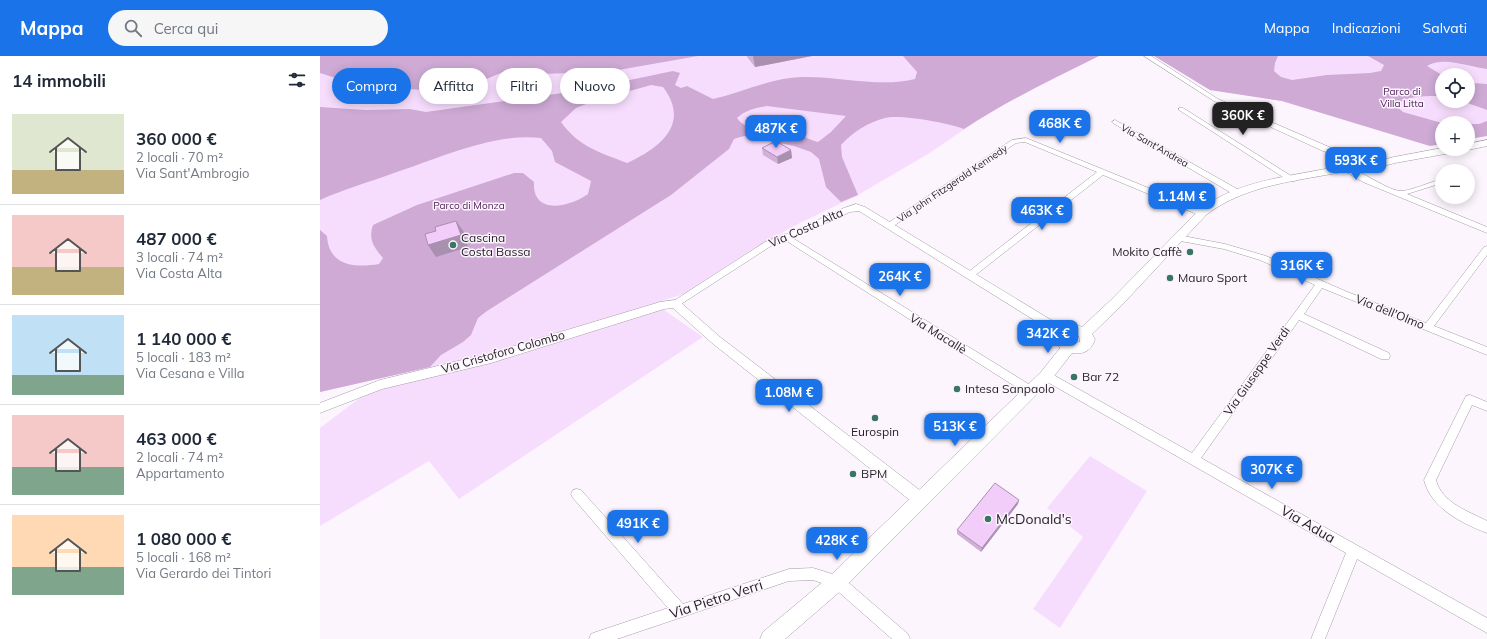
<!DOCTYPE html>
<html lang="it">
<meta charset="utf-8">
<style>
body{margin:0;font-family:Mulish,sans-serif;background:#f6f6f7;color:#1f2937;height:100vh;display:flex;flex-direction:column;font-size:15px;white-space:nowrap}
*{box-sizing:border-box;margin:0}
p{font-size:13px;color:#747a83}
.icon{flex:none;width:22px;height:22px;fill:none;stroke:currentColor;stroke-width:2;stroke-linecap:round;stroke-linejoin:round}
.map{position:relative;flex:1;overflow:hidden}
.drawer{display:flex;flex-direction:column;background:#fff;width:320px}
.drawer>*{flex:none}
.guide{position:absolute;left:12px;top:12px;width:380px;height:36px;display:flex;gap:8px}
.controls{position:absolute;left:1115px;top:12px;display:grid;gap:8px}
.controls a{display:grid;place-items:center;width:40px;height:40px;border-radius:50%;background:#fff;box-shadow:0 2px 10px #0003;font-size:20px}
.price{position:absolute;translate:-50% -34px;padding:0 9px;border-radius:8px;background:#1a73e8;color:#fff;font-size:13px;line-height:26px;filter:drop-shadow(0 1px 2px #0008)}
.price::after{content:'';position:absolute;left:50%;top:24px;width:12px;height:9px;margin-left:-6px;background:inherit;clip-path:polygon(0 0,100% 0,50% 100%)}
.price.current{background:#222;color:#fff}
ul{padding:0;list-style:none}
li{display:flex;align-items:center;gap:12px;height:100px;padding:0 12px}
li+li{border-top:1px solid #e0e1e3}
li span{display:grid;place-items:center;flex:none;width:112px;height:80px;border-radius:0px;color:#555}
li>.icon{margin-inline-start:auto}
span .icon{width:48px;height:48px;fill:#fffc;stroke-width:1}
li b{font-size:17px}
h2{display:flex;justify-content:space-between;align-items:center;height:48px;padding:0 12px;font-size:17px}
.tag{padding:0 14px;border-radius:18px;background:#fff;box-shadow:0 2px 10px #0003;font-size:14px;line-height:36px}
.tag.current{background:#1a73e8;color:#fff}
header{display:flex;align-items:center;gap:24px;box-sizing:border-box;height:56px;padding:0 20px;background:#1a73e8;color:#fff}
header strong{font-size:19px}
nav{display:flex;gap:22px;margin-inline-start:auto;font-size:14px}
.search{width:280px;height:36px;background:#f6f6f7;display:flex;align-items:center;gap:10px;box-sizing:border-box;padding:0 14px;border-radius:22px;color:#747a83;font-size:15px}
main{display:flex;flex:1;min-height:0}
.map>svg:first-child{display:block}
.green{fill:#f7ddfd;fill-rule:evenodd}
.forest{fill:#ceaad5;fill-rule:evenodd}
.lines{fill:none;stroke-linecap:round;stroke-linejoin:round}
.minor-casing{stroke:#a49ca5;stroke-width:1}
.tertiary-casing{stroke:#a49ca5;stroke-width:1}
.secondary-casing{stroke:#a49ca5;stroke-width:1}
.minor{fill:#fff;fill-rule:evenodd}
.tertiary{fill:#fff;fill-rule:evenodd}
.secondary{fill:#fff;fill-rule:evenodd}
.wall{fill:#d0b0d7}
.shaded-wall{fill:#a990af}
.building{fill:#f2cdfa;stroke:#a990af}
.poi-dot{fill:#387662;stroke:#fdf5fe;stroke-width:1.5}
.labels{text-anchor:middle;stroke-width:3;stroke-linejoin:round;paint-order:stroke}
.far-park-label{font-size:10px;fill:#4c2055;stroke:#fdf5fe}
.far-street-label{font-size:10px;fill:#211e21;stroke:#fdf5fe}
.street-label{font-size:12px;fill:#211e21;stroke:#fdf5fe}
.poi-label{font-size:12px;fill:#211e21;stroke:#fdf5fe;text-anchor:start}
.near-poi-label{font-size:14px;fill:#211e21;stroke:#fdf5fe;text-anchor:start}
.near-street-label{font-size:14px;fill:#211e21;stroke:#fdf5fe}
</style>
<header>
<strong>Mappa</strong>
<div class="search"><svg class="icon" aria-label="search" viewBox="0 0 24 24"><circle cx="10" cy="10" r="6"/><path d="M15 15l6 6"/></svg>Cerca qui</div>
<nav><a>Mappa</a><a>Indicazioni</a><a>Salvati</a></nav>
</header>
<main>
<section class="drawer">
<h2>14 immobili<svg class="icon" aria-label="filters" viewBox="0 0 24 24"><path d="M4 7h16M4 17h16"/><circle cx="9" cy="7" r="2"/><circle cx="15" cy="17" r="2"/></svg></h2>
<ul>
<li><span style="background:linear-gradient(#dfe7d0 70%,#c2b280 0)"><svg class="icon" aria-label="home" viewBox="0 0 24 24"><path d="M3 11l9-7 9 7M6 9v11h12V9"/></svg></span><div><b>360 000 €</b><p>2 locali · 70 m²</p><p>Via Sant'Ambrogio</p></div></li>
<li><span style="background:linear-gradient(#f6c9c9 65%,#c2b280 0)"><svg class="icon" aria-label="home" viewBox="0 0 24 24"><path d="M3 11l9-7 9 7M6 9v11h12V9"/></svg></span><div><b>487 000 €</b><p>3 locali · 74 m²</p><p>Via Costa Alta</p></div></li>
<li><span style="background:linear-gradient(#bfe0f5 75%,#7fa58c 0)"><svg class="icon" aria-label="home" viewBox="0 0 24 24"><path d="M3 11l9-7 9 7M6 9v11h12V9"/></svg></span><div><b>1 140 000 €</b><p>5 locali · 183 m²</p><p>Via Cesana e Villa</p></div></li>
<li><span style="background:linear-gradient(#f6c9c9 65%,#7fa58c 0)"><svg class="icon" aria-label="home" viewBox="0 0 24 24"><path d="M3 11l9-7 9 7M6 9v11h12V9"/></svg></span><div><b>463 000 €</b><p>2 locali · 74 m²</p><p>Appartamento</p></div></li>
<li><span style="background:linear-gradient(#ffd9b3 65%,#7fa58c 0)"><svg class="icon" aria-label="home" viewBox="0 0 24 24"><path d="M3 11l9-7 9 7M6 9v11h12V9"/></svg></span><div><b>1 080 000 €</b><p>5 locali · 168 m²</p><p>Via Gerardo dei Tintori</p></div></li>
</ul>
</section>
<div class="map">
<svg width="1167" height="583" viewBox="0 0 1167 583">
<rect width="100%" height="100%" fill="#fdf5fe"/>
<!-- green -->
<path class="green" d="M0 0H779L676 52 608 98 538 139 478 168 431 194 364 238 178 296 0 336Z
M834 0H1167V80L1148 83V67H1122V88L1110 90 962 45 890 34ZM1122 19H1148V45H1122Z
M338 254H344L383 281 139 443 109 405 0 470V372L37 344 57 334 163 309Z
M770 400 827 435 740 572 713 553 763 481 727 452Z"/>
<!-- forest -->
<path class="forest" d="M0 0H378L287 16 219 18 196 16H183L157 27 103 34 58 31 22 24 0 17Z
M583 0H779C732 23 687 45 644 73 628 67 581 58 565 62 547 67 533 76 521 89L522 101 538 139 521 146 506 131 499 103 491 96 474 90 424 80 414 83 409 93 351 139 167 255 158 262 151 279 143 286 121 299 110 311 0 336V174L7 180C9 210 34 212 59 208L63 202C54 191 48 184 53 169L97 149 194 117H203L214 126C212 160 250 151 268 138L271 125 235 106 232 95 221 82C175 76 117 103 74 117 50 126 24 133 0 144V51L46 54 90 53 106 56 257 35 353 15 360 17 355 29 361 32 367 30 393 43C423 36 451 22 482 21 518 20 561 32 595 23L597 16ZM331 29 343 31C371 68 340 92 307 107 279 96 259 91 241 66L256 52 271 46ZM447 50 526 60 511 76 498 86C489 84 482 79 474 77 456 73 429 79 417 62 426 54 435 52 447 50Z
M834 0H958L955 7 954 15 961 21 972 24 1007 19 1050 17 1061 15 1064 9 1048 0H1167V13C1149 11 1123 0 1107 10L1122 19V40C1109 40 1084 39 1076 50L1083 56 1122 67V88L1110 90 962 45 890 34Z
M1153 27 1167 28V54L1142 45H1148V28Z
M1167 65V80L1148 83V68H1159Z"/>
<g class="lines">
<!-- minor casing -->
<g class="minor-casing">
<path id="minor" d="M824 0H831L898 43 1030 100 1026 102 1003 95 894 45Z
M859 52H863L976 123 975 125H969L859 54Z
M795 64 919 134 920 136 919 138H913L793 67 792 66Z
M706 82 885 155 886 157 885 159H879L783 119 653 221H647L646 219 647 217 777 116 705 86 696 87 572 171H566L565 169 692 84Z
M1023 110C1033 109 1066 134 1080 135 1088 136 1113 125 1122 123V127L1087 138 1167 171V177L1043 126 1023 114Z
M466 178 715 332 716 335 715 338H707L465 184 451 190 358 250H352L350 248 352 246 445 186Z
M858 179 905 188 946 200 1025 235 1106 267 1164 191 1167 190V199L1114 270 1167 291V299L1002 232 984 258 1069 297 1070 300 1069 303H1061L979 264 881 402 1167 562V577L1037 503 1005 583H991L1026 497 722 323 721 320 722 317H730L872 397 995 229 940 204 904 193 855 184 854 182Z
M1150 339 1167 346V355L1152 349 1116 424C1122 447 1148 455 1167 465V477C1141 467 1111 452 1104 424L1146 340Z
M257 433 261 434 363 548 469 513 493 512 522 521 588 578 590 583H572L513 531 493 524 469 525 297 583H269L271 578 276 576 348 552 253 442 251 438 253 434Z"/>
</g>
<!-- tertiary casing -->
<g class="tertiary-casing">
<path id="tertiary" d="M536 148 545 151 746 273 748 276 746 279H738L539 155 530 156 470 183 466 184 461 181 524 152Z
M355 244 359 245 400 281 606 439 608 444 606 449 601 451 596 449 392 287 353 252 344 253 171 307 62 333 0 357V347L60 324 171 297 340 246Z"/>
</g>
<!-- secondary casing -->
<g class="secondary-casing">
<path id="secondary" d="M1167 84V90L1148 94 1144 93H1148V88Z
M1122 92 1141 93 1136 96 1075 107 1036 117 1027 115C979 125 926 128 886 159L802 249 772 278 775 283C772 294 764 299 752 297L731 324 524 532 465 583H440L443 576 510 520 721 316 740 292 733 279C739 269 752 266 762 271L792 243 878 155C917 124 968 121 1015 111L1010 103C1018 93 1041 97 1046 108L1074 101ZM1022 103 1032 105 1037 111 1021 106ZM750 278 759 280 760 286 754 287 747 280Z"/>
</g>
<!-- minor -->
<use href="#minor" class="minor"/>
<!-- tertiary -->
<use href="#tertiary" class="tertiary"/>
<!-- secondary -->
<use href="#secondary" class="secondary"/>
</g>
<!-- wall -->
<path class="wall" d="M427 0H492L435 11 427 1Z
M442 92 471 94 472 102 458 108 443 99Z
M698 448 661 496 637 478V474Z"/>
<!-- shaded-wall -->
<path class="shaded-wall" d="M433 0H492L435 11Z
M471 94 472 102 458 108 457 101Z
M136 165 144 176 148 191 116 201 108 189Z
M699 444 698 448 661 496 662 492Z"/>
<!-- building -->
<path class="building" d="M456 85 471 94 457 101 442 92Z
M136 165 141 179 108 189 105 178 116 175 115 171Z
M675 427 699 444 662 492 637 474Z"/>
<!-- markers -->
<g class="poi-dot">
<circle cx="133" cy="189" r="4"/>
<circle cx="870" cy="196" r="4"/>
<circle cx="850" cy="222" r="4"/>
<circle cx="754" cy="321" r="4"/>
<circle cx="637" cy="333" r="4"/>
<circle cx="555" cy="362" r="4"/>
<circle cx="533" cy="418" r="4"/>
<circle cx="668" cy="463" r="4"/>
</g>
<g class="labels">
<!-- far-park labels -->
<g class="far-park-label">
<text x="1082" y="39">Parco di<tspan x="1082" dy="12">Villa Litta</tspan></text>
<text x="149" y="153">Parco di Monza</text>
</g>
<!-- far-street labels -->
<g class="far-street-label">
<text transform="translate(835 89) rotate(30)" y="4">Via Sant'Andrea</text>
<text transform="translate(632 127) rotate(-34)" y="4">Via John Fitzgerald Kennedy</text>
</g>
<!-- street labels -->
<g class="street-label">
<text transform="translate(486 172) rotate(-24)" y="4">Via Costa Alta</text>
<text transform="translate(1070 256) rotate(22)" y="4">Via dell'Olmo</text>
<text transform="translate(618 278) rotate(32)" y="4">Via Macallè</text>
<text transform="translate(183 296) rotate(-16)" y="4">Via Cristoforo Colombo</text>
<text transform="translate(937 315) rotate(-55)" y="4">Via Giuseppe Verdi</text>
</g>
<!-- poi labels -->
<g class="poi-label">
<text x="141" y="186">Cascina<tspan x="141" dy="14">Costa Bassa</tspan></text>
<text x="862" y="200" text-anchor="end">Mokito Caffè</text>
<text x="858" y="226">Mauro Sport</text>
<text x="762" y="325">Bar 72</text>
<text x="645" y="337">Intesa Sanpaolo</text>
<text x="555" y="380" text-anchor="middle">Eurospin</text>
<text x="541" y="422">BPM</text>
</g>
<!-- near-poi labels -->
<g class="near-poi-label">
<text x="676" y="468">McDonald's</text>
</g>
<!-- near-street labels -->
<g class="near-street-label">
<text transform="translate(988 468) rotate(30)" y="5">Via Adua</text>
<text transform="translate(396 543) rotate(-18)" y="5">Via Pietro Verri</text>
</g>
</g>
</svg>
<div class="controls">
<a><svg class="icon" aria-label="locate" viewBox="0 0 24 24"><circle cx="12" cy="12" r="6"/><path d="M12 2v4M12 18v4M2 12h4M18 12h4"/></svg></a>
<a>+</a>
<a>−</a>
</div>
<b class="price current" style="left:923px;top:80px">360K €</b>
<b class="price" style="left:740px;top:88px">468K €</b>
<b class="price" style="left:456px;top:93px">487K €</b>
<b class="price" style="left:1036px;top:125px">593K €</b>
<b class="price" style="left:862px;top:161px">1.14M €</b>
<b class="price" style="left:722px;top:175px">463K €</b>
<b class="price" style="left:982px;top:230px">316K €</b>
<b class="price" style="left:580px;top:241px">264K €</b>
<b class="price" style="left:728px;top:298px">342K €</b>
<b class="price" style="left:469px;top:357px">1.08M €</b>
<b class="price" style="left:635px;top:391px">513K €</b>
<b class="price" style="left:952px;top:434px">307K €</b>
<b class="price" style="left:318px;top:488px">491K €</b>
<b class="price" style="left:517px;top:505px">428K €</b>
<div class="guide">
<a class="tag current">Compra</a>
<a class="tag">Affitta</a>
<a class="tag">Filtri</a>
<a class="tag">Nuovo</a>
</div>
</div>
</main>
